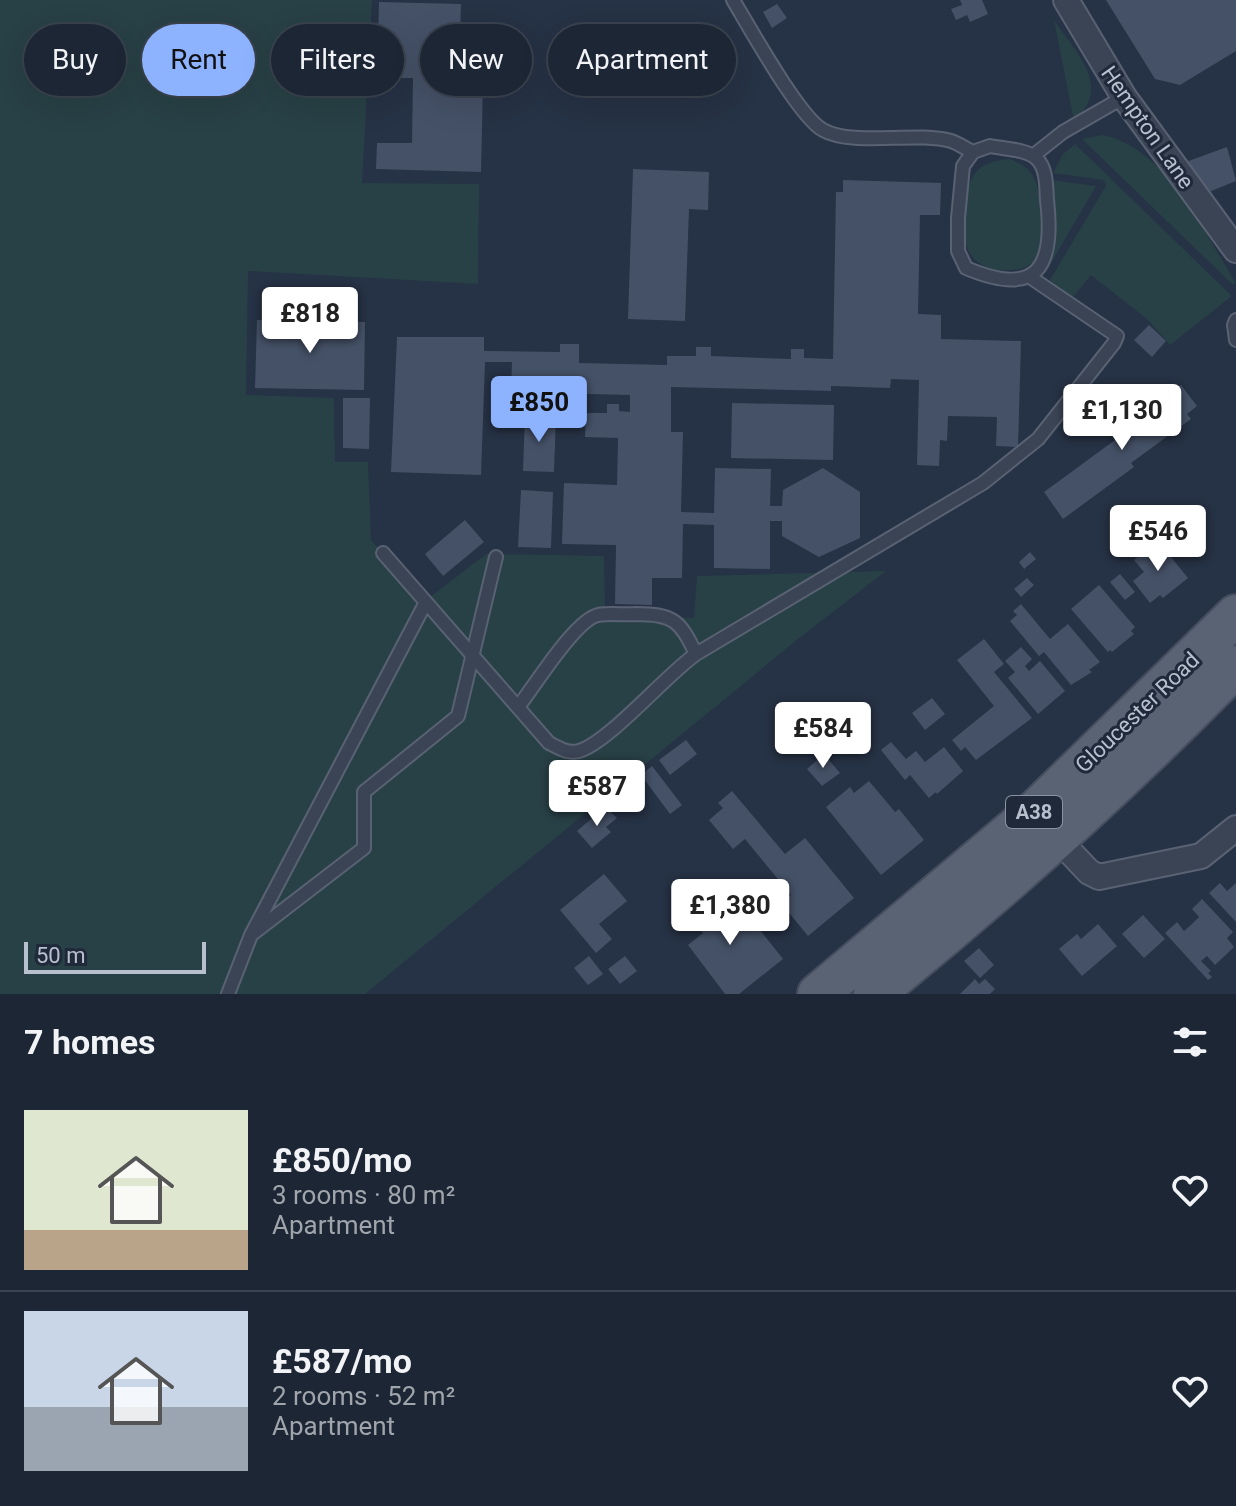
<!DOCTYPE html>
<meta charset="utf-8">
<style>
body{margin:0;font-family:Roboto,sans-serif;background:#252e3c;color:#f1f3f6;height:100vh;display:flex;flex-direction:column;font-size:30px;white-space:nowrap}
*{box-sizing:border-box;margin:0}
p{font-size:26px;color:#a0a5ac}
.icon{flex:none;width:44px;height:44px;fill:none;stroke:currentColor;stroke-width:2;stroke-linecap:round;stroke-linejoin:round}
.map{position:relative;height:994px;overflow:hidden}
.drawer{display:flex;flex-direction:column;background:#1c2634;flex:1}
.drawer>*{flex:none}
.top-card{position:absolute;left:24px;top:24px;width:800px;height:72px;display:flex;gap:16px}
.scale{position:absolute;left:24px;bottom:20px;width:182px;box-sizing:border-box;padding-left:8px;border:4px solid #b8c0ce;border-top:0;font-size:22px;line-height:28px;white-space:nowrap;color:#b8c0ce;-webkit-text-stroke:6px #1f293a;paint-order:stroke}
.price{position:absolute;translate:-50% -68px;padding:0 18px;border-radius:8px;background:#fff;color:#222;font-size:26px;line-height:52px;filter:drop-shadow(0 2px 4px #0008)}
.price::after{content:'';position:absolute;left:50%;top:48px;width:24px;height:18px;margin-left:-12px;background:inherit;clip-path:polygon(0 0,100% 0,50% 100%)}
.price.on{background:#8eb3fe;color:#111}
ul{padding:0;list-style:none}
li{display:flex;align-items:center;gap:24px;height:200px;padding:0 24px}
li+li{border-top:2px solid #3a434f}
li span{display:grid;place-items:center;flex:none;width:224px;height:160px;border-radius:0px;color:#555}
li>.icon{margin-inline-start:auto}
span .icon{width:96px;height:96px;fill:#fffc;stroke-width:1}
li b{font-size:34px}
h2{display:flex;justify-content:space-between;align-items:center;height:96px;padding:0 24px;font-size:34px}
.pill{padding:0 28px;border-radius:36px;background:#1c2634;box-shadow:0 8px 32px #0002,0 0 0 2px #3a434f;font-size:28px;line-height:72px}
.pill.on{background:#8eb3fe;color:#111}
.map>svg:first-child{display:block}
.green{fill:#284146}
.building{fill:#455167}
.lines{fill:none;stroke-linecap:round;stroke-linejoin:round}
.lane-casing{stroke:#596272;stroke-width:16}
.street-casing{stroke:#596272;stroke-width:28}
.primary-casing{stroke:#444d5e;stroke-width:44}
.lane{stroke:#3b4455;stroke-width:12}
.street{stroke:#3b4455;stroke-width:24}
.primary{stroke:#596374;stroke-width:40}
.labels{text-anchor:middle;stroke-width:6;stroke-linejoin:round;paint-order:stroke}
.shield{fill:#1f293a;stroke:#8a93a2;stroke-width:2}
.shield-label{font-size:20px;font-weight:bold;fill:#b8c0ce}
.street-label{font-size:22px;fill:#b8c0ce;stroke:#1f293a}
</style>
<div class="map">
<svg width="1236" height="994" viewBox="0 0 1236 994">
<rect width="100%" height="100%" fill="#263245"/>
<!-- green -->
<path class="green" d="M0 0H372L362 183 479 184 478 284 248 271 246 395 334 398 335 462H368L371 540 425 601 486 554 604 556 605 614 694 618 697 576 886 571 798 639 365 994H0Z
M1054 20C1076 53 1113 86 1074 121Z
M1102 135C1165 146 1205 233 1235 282L1233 285 1082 139Z
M1075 144 1232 296 1170 345 1147 319 1091 275 1073 297 1054 287 1050 280 1106 186 1104 180 1053 173 1063 154Z
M1010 159C1019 163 1030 168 1034 178 1043 195 1046 247 1033 262 1027 268 1018 270 1010 270 992 273 970 263 966 244 965 236 966 226 966 219 966 184 970 161 1010 159Z
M1050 180 1096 186 1047 270C1061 236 1055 215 1050 180Z"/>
<!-- building -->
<path class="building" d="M960 0H982L988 14 970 22 967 15 956 20 951 9 962 5Z
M1106 0H1236V51L1180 85 1155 79Z
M379 2 461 4 460 37H484L481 172 376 169 377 143H412L413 78H377Z
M777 4 787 18 772 28 763 12Z
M1227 147 1236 181 1204 194 1183 163Z
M633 169 709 172 708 210 689 209 685 321 628 319Z
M843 180 941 183 940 215H920L918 314 941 315V339L1021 341 1018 447 996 446 997 417 948 416 947 441 940 440 939 466 917 465 919 380 891 379 890 388 831 386V391L671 387V432H683L681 512 714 513 715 468 771 469 770 506H782L783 490 823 468 860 492V538L819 557 782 536V521H770V569L714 568V525L683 524 682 578H652V605L615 604 616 545 562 544 564 483 617 485 618 438 585 437 586 413H607V404H619V411L630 412V395L511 392 512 362H485L481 475 391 472 397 337H484V351L560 352V344H579V363L667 365V356H696V347H711V356L791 359V349H804V358L833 359 836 192H843Z
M257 320 365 322 364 390 255 388Z
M1149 325 1166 341 1152 357 1134 340Z
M1181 385 1197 406 1187 414 1191 419 1131 463 1134 467 1063 519 1044 492 1115 440 1111 435Z
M343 398H370L369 449 343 448Z
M732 403 834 405 833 460 731 458Z
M525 415 556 417 554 472 523 471Z
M521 490 553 492 551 548 518 547Z
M465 520 484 542 443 576 425 554Z
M1158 541 1188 578 1163 598 1160 595 1150 603 1133 581 1144 572 1134 560Z
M1030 552 1036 559 1024 569 1019 562Z
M1120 574 1135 592 1125 600 1110 582Z
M1027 578 1034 585 1021 597 1014 589Z
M1099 585 1135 627 1131 631 1134 634 1112 652 1110 650 1108 652 1071 609Z
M1021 604 1050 639 1068 624 1100 662 1089 670 1092 672 1071 685 1044 652 1039 656 1010 621 1017 615 1013 611Z
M984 639 1004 664 994 672 1032 718 976 760 965 747 961 751 952 740 994 706 957 660Z
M1021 647 1032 659 1025 666 1029 671 1040 661 1065 691 1038 714 1008 678 1015 672 1005 661Z
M932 698 945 714 925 730 912 713Z
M686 740 697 754 670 775 659 760Z
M891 742 906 759 916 751 925 762 944 747 963 771 937 794 936 792 929 798 910 775 905 780 881 750Z
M824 754 840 773 822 786 807 769Z
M652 766 682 805 670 814 641 775Z
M869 781 895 812 899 809 924 840 881 875 826 807 850 787 854 793Z
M732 791 785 854 805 838 854 898 808 936 781 903 791 895 745 839 733 849 709 820 723 808 718 803Z
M605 807 617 818 606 827 611 832 592 848 577 831Z
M604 874 627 901 599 924 612 939 596 953 560 910Z
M1220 883 1227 891 1236 883V922L1209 893Z
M696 894 710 912 719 904 725 911 730 906 742 920 748 915 783 959 739 994H725L688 945 703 933 681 906Z
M1202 899 1233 932 1227 938 1234 947 1215 965 1207 956 1201 961 1211 971 1208 973 1212 977 1208 980 1165 933 1177 922 1184 931 1192 924 1199 917 1192 909Z
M1143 915 1165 939 1144 958 1122 934Z
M1098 924 1117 946 1082 976 1059 949 1077 934 1081 939Z
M979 948 994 965 980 978 964 961Z
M589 956 603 974 588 985 574 968Z
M625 956 637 971 620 984 608 969Z
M975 979 979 984 985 979 995 989 990 994H960Z"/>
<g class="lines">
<!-- lane casing -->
<g class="lane-casing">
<path id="lane" d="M733 0C750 28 799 117 823 130 853 147 916 131 951 141 958 143 966 149 973 152
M990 146C1004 149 1027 149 1037 159 1047 169 1046 186 1047 200 1055 268 1037 298 966 268L958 251V218L963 166 973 152Z
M1034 155 1063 132 1124 97
M1236 320 1234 325 1236 340
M383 553 549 743C559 748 568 754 579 751 608 743 666 675 696 654L983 483 1038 439 1114 343 1117 336 1030 277
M518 707C534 687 575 620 598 615 610 613 624 615 636 614 674 614 680 621 696 654
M251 935 364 848V792L458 716 496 557
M228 994 251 935 426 602"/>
</g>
<!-- street casing -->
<g class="street-casing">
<path id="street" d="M1066 0 1124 97 1236 250
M1056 837 1089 872 1099 877 1201 856 1236 828"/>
</g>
<!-- primary casing -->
<g class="primary-casing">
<path id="primary" d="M818 994 1032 814 1236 615
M874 994C1000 892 1123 782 1236 666"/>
</g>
<!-- lane -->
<use href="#lane" class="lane"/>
<!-- street -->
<use href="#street" class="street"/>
<!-- primary -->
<use href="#primary" class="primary"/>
</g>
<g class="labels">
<!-- shield labels -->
<rect class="shield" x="1006" y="796" width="56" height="32" rx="6"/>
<g class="shield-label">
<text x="1034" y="819">A38</text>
</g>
<!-- street labels -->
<g class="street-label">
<text transform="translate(1148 127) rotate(55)" y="8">Hempton Lane</text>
<text transform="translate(1137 712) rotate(-44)" y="8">Gloucester Road</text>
</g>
</g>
</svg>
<div class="scale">50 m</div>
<b class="price" style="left:310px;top:355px">£818</b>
<b class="price on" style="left:539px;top:444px">£850</b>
<b class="price" style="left:1122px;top:452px">£1,130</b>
<b class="price" style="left:1158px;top:573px">£546</b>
<b class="price" style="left:823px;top:770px">£584</b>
<b class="price" style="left:597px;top:828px">£587</b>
<b class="price" style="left:730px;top:947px">£1,380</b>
<div class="top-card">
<a class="pill">Buy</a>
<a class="pill on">Rent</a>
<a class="pill">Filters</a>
<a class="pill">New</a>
<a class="pill">Apartment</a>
</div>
</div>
<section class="drawer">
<h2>7 homes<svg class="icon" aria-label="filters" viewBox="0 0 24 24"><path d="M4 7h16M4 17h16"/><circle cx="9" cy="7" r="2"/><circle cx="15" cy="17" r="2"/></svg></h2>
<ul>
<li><span style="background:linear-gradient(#dfe7d0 75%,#b9a48a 0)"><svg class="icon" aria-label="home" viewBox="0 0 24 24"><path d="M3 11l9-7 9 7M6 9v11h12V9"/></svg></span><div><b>£850/mo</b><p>3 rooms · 80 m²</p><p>Apartment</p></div><svg class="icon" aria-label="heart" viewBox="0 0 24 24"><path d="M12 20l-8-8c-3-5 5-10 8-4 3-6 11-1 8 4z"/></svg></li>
<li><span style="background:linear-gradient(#c9d6e8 60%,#9aa5b1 0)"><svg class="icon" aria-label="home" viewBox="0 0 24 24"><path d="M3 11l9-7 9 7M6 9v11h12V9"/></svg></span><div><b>£587/mo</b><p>2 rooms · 52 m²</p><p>Apartment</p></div><svg class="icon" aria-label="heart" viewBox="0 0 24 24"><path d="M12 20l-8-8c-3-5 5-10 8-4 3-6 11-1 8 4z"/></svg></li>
</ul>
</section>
